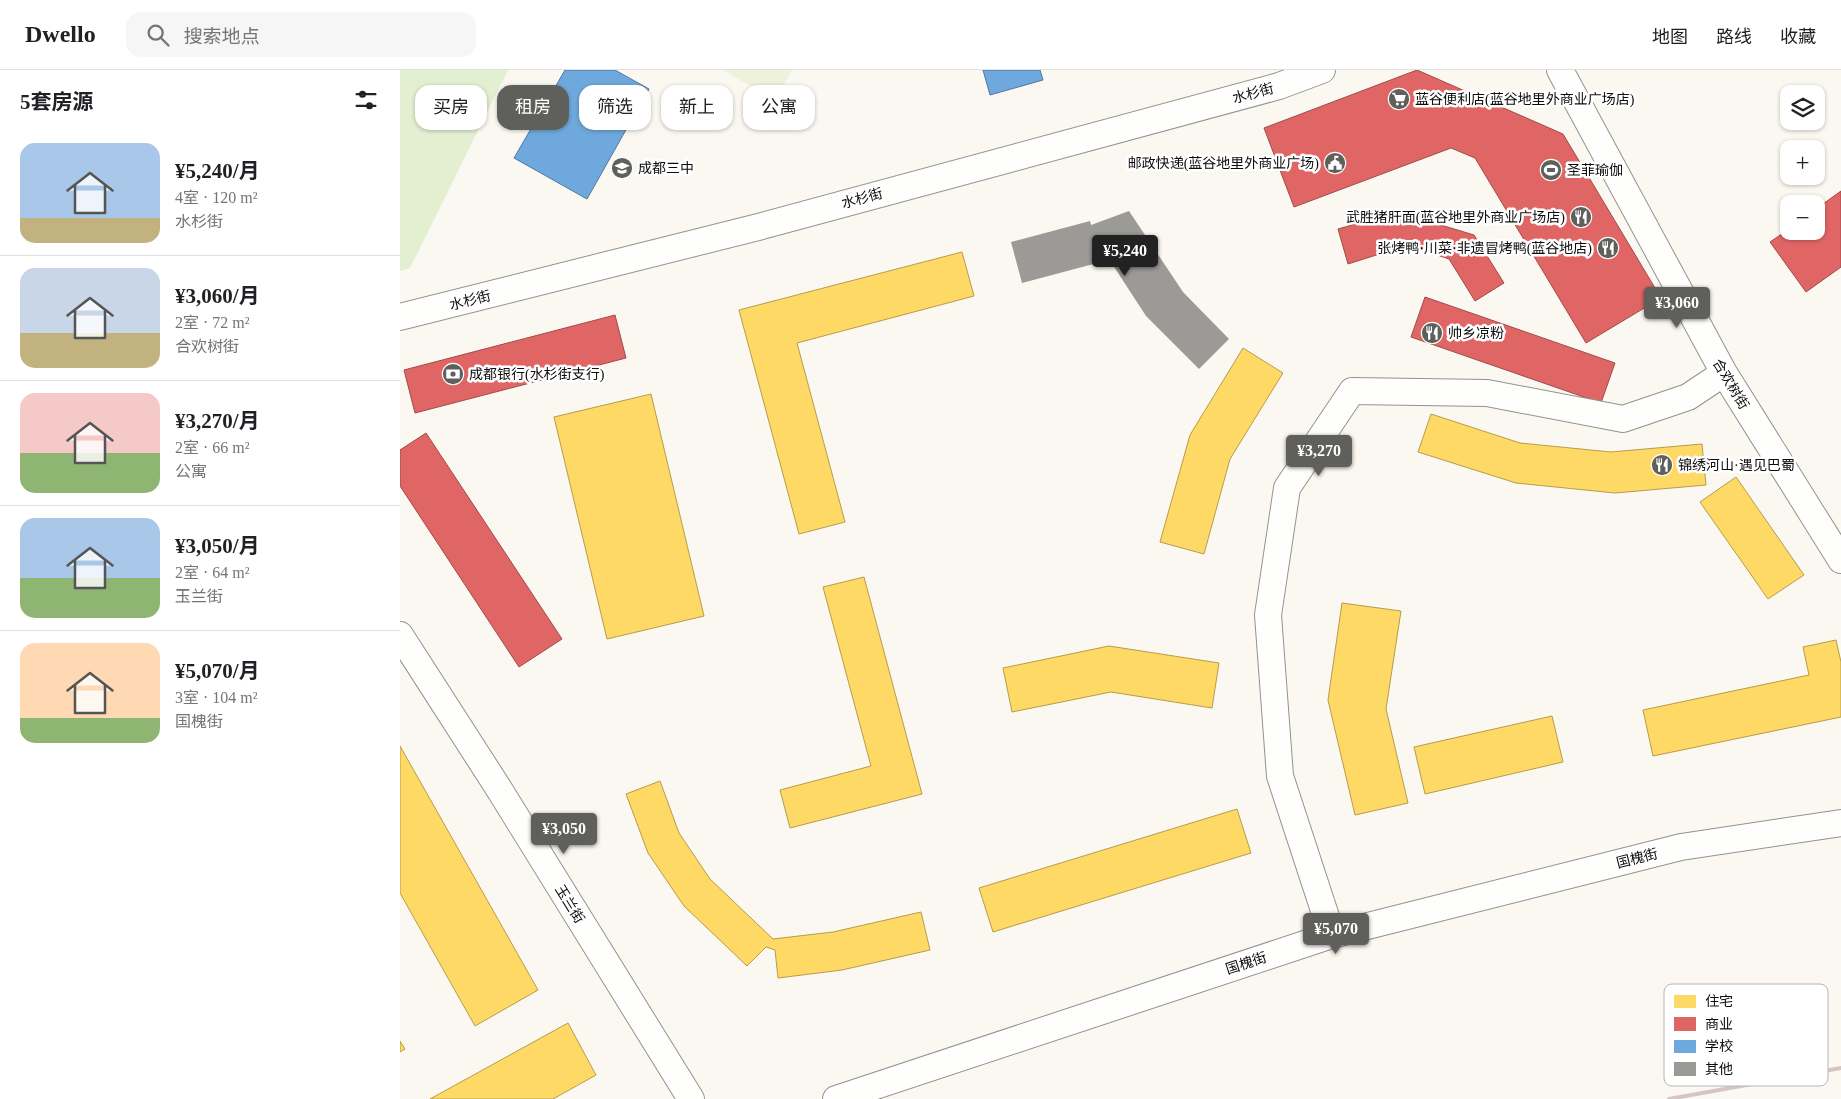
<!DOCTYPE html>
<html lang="zh">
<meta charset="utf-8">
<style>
body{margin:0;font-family:"Times New Roman","Noto Sans SC",serif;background:#f6f6f6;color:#202124;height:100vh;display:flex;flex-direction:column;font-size:19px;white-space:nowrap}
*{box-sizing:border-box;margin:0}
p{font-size:16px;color:#757577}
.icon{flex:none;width:28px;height:28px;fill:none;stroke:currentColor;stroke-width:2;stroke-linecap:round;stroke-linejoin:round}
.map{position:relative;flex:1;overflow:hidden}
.drawer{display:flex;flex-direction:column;background:#fff;width:400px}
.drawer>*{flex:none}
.banner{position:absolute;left:15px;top:15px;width:475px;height:45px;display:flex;gap:10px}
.tools{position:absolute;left:1380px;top:15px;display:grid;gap:10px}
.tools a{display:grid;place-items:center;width:45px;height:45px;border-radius:10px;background:#fff;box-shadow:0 1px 4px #0004;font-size:25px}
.price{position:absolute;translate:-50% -42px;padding:0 11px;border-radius:5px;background:#5f5f5c;color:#fff;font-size:16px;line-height:32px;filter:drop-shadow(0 1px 2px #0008)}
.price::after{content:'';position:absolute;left:50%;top:30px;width:15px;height:11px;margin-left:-8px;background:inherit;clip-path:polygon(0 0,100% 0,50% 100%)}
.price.active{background:#222;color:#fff}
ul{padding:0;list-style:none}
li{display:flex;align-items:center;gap:15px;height:125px;padding:0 20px}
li+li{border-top:1px solid #e0e0e0}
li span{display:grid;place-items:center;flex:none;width:140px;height:100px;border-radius:15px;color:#555}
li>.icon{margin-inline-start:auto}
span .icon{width:60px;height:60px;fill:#fffc;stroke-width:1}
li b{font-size:21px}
h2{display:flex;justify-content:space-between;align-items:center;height:60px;padding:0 20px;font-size:21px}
.chip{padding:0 18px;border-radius:15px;background:#fff;box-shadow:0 1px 4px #0004;font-size:18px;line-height:45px}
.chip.active{background:#5f5f5c;color:#fff}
header{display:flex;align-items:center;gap:30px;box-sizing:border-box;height:70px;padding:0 25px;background:#fff;border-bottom:1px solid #e0e0e0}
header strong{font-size:24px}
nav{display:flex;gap:28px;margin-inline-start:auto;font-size:18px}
.search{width:350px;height:45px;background:#f6f6f6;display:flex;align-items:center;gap:12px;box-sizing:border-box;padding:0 18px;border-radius:15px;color:#757577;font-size:19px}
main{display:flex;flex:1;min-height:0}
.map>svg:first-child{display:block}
.green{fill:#e3efd1}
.pitch{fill:#edf2db}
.homes{fill:#ffd966;stroke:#b69c4b}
.shops{fill:#e06666;stroke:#a04b4b}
.schools{fill:#6fa8dc;stroke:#51799e}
.building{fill:#9c9a96}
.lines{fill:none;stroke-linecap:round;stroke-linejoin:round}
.minor-casing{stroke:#93928f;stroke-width:28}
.minor{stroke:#fefefd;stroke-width:26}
.rail{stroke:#d6c5c6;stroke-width:4}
.labels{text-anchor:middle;stroke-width:5;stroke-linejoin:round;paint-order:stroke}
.street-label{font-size:14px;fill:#0c0c0c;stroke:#fff}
.poi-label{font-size:14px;fill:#0c0c0c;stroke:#fff;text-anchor:start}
.key{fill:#fff;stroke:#b6b6b6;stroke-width:1}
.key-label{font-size:14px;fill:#0c0c0c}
</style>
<header>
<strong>Dwello</strong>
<div class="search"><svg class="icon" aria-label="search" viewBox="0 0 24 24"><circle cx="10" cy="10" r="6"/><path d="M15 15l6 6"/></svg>搜索地点</div>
<nav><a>地图</a><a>路线</a><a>收藏</a></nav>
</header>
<main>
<section class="drawer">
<h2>5套房源<svg class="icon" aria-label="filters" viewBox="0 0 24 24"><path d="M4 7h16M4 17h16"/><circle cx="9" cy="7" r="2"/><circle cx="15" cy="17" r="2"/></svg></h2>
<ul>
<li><span style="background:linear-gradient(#a9c7e8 75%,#c2b280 0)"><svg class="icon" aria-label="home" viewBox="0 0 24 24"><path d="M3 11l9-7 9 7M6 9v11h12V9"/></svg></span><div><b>¥5,240/月</b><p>4室 · 120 m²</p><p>水杉街</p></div></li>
<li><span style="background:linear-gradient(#c9d6e8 65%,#c2b280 0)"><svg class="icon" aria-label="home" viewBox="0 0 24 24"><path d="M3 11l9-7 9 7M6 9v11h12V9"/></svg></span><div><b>¥3,060/月</b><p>2室 · 72 m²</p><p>合欢树街</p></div></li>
<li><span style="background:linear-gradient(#f6c9c9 60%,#8fb573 0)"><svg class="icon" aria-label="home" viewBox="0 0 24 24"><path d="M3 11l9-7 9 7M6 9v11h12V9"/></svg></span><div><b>¥3,270/月</b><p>2室 · 66 m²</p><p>公寓</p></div></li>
<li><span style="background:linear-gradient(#a9c7e8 60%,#8fb573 0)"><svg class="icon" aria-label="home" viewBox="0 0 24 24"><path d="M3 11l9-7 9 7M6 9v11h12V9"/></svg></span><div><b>¥3,050/月</b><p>2室 · 64 m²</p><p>玉兰街</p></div></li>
<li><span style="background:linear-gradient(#ffd9b3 75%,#8fb573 0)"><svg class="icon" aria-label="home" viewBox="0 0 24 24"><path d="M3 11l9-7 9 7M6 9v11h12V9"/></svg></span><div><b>¥5,070/月</b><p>3室 · 104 m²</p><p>国槐街</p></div></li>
</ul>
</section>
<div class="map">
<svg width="1441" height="1029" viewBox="0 0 1441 1029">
<rect width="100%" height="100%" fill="#faf8f0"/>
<!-- green -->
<path class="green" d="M0 0H108L10 198 0 201Z"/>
<!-- pitch -->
<path class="pitch" d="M323 0H392L375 30Z"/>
<!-- homes -->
<path class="homes" d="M562 182 574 226 397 273 445 452 399 464 339 240Z
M843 278 883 303 830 389 804 484 760 472 790 365Z
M251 324 304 546 207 569 154 347Z
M1031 344 1120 373 1211 382 1302 374 1306 415 1215 423 1116 413 1018 382Z
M1336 407 1404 505 1368 529 1300 432Z
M464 507 522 724 390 758 380 720 471 696 423 517Z
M942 533 1001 541 986 639 1008 733 955 745 928 630Z
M1436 570 1441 592V647L1253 686 1243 640 1409 605 1403 577Z
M709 576 819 593 812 638 711 622 612 642 603 598Z
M1152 646 1163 692 1025 724 1014 677Z
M0 676 138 920 75 956 0 823Z
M260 711 279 763 310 809 373 869 433 862 521 842 530 880 442 900 378 908 375 880 366 877 347 896 284 836 248 783 226 724Z
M837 739 851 783 593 862 579 818Z
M168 953 196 1005 153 1029H30Z
M0 971 5 979 0 982Z"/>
<!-- shops -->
<path class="shops" d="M1017 0 1163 64 1261 228 1186 273 1075 88 1051 78 894 137 864 58Z
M1441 121V197L1406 222 1370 172 1389 159V161H1416V139Z
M998 142 1074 165 1104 213 1075 231 1049 189 1008 175 948 194 938 159Z
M1025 227 1215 293 1201 333 1011 267Z
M215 245 226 288 15 343 4 300Z
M26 363 162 569 119 597 0 416V380Z"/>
<!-- schools -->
<path class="schools" d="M165 0H215L249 19 187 129 114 88Z
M583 0H640L643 10 590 25Z"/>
<!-- building -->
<path class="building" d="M729 141 783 222 829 269 799 299 746 246 694 166 701 192 622 213 611 172 690 151 691 155Z"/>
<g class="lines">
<!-- minor casing -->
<g class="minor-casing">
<path id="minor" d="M1160 0 1324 303 1441 490
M0 247 362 156 879 16 922 0
M0 565 99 719 291 1029
M932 865 880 706 868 545 887 418 952 321 1087 323 1223 349 1288 327 1324 303
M436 1029 932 865 1281 777 1441 753"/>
</g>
<!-- minor -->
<use href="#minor" class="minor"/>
<!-- rail -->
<path class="rail" d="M1269 1029 1441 998"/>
</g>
<!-- icons -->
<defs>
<g id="supermarket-disc" transform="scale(1.125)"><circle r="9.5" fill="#5f5f5c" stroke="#fff"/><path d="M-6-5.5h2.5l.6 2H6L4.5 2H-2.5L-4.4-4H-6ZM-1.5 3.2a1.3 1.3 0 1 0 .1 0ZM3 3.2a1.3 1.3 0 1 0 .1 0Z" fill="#fff"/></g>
<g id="civic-disc" transform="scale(1.125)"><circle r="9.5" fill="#5f5f5c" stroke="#fff"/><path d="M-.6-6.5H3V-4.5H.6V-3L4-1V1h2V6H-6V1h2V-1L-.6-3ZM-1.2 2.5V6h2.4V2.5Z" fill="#fff"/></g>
<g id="school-disc" transform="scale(1.125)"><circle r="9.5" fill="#5f5f5c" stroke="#fff"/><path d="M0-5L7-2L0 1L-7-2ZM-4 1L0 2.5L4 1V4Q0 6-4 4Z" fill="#fff"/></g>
<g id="stadium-disc" transform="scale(1.125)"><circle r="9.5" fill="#5f5f5c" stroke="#fff"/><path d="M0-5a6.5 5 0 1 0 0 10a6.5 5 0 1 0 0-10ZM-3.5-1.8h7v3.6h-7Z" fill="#fff"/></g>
<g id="restaurant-disc" transform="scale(1.125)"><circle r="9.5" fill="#5f5f5c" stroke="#fff"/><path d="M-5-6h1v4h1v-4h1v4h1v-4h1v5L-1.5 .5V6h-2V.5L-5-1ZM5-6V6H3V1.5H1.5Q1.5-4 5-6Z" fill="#fff"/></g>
<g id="bank-disc" transform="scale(1.125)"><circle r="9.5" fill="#5f5f5c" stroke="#fff"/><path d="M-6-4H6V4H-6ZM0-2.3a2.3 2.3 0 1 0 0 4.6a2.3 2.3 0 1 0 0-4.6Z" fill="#fff"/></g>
</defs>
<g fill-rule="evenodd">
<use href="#supermarket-disc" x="999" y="29"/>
<use href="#civic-disc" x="935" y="93"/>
<use href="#school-disc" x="222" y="98"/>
<use href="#stadium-disc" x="1151" y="100"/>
<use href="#restaurant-disc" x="1181" y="147"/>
<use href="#restaurant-disc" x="1208" y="178"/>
<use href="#restaurant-disc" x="1032" y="263"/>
<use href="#bank-disc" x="53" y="304"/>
<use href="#restaurant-disc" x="1262" y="395"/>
</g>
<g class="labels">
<!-- street labels -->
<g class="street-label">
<text transform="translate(853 23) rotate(-15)" y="5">水杉街</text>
<text transform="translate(462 128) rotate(-15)" y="5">水杉街</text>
<text transform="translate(70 230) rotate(-14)" y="5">水杉街</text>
<text transform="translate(1331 314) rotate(59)" y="5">合欢树街</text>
<text transform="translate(1237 788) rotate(-14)" y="5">国槐街</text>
<text transform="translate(170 834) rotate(58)" y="5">玉兰街</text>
<text transform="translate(846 893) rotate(-18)" y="5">国槐街</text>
</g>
<!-- poi labels -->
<g class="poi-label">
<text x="1015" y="34">蓝谷便利店(蓝谷地里外商业广场店)</text>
<text x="919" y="98" text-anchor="end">邮政快递(蓝谷地里外商业广场)</text>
<text x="238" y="103">成都三中</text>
<text x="1167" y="105">圣菲瑜伽</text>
<text x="1165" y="152" text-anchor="end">武胜猪肝面(蓝谷地里外商业广场店)</text>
<text x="1192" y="183" text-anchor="end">张烤鸭·川菜·非遗冒烤鸭(蓝谷地店)</text>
<text x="1048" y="268">帅乡凉粉</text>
<text x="69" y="309">成都银行(水杉街支行)</text>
<text x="1278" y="400">锦绣河山·遇见巴蜀</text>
</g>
</g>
<!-- legend -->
<rect x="1264" y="914" width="164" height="102" rx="8" class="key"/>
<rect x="1274" y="925" width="22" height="13" fill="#ffd966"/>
<rect x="1274" y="947" width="22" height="14" fill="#e06666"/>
<rect x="1274" y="970" width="22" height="13" fill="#6fa8dc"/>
<rect x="1274" y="992" width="22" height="14" fill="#9c9a96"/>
<g class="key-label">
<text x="1305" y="936">住宅</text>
<text x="1305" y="959">商业</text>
<text x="1305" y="981">学校</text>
<text x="1305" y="1004">其他</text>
</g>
</svg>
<div class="tools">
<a><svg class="icon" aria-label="layers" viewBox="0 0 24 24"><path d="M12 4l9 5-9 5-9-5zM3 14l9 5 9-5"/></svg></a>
<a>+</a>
<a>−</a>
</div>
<b class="price active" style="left:725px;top:207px">¥5,240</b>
<b class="price" style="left:1277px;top:259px">¥3,060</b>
<b class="price" style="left:919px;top:407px">¥3,270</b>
<b class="price" style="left:164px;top:785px">¥3,050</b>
<b class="price" style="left:936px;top:885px">¥5,070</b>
<div class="banner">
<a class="chip">买房</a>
<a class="chip active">租房</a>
<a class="chip">筛选</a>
<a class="chip">新上</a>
<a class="chip">公寓</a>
</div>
</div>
</main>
